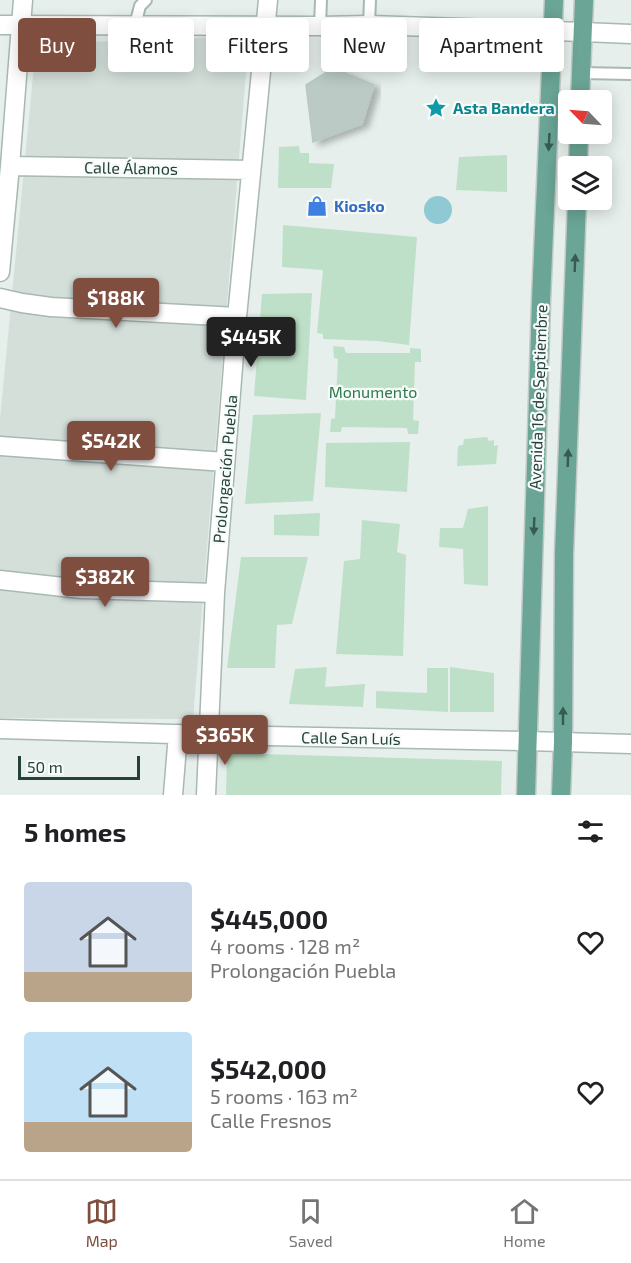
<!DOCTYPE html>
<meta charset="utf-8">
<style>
body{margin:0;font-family:"Exo 2",sans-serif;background:#f6f6f6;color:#202124;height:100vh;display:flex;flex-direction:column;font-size:22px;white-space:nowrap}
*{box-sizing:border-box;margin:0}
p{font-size:20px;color:#757577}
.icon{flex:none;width:33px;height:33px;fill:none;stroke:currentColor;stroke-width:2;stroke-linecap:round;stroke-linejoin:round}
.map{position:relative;height:795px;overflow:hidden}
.panel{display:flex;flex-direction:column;background:#fff;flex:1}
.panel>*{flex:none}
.guide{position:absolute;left:18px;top:18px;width:596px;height:54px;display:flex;gap:12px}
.needle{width:39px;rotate:295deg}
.controls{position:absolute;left:558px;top:90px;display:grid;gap:12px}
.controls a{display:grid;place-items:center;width:54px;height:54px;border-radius:6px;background:#fff;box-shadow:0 3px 15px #0003;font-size:30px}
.scale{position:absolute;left:18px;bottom:15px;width:122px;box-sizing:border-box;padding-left:6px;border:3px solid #24423a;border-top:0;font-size:16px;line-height:21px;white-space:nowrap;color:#24423a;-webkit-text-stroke:4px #f7fbf9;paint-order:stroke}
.price{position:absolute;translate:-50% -51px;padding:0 14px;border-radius:6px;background:#7f4e3f;color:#fff;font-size:20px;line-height:39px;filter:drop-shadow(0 2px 3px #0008)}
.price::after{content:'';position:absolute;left:50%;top:36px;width:18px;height:14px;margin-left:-9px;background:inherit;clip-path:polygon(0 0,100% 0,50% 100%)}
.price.selected{background:#222;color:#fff}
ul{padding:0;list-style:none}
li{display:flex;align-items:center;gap:18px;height:150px;padding:0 24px}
li span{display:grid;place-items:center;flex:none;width:168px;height:120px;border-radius:6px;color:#555}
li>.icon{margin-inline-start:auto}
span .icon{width:72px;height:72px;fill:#fffc;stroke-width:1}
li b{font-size:26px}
h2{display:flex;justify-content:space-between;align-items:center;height:72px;padding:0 24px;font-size:26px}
.chip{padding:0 21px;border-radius:6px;background:#fff;box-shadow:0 3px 15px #0003;font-size:21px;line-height:54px}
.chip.selected{background:#7f4e3f;color:#fff}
.tabs{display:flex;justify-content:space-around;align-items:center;height:84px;border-top:2px solid #e0e0e0;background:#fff;font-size:16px;color:#757577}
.tabs a{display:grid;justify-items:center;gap:3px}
.tabs .selected{color:#7f4e3f}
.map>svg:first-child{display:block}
.built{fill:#d4dfda}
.green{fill:#bfe0c8}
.water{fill:#8ec9d4}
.building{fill:#bbcac4;stroke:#b8c9c2;stroke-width:1.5;filter:url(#shadow)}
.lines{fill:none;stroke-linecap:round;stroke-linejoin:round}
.service-casing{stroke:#a8b8b2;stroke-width:14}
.minor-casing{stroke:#a8b8b2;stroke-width:21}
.tertiary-casing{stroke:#a8b8b2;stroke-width:21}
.primary-casing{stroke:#c2cac8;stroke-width:21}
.service{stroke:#fff;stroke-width:10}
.minor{stroke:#fff;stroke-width:18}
.tertiary{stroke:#fff;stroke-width:18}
.primary{stroke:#6aa596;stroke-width:18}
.oneway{fill:#365b51}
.labels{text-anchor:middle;stroke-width:4.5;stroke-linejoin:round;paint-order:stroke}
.culture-label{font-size:16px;font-weight:bold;fill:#0d838f;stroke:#f7fbf9;text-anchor:start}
.street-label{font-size:16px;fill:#24423a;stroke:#f7fbf9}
.shop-label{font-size:16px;font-weight:bold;fill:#366cbe;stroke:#f7fbf9;text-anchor:start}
.park-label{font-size:16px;fill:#2d7a4b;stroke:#f7fbf9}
</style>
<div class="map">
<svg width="631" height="795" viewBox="0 0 631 795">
<defs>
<filter id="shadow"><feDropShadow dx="6" dy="3.5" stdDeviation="3" flood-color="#0004"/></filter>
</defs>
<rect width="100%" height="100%" fill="#e6efeb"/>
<!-- built -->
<path class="built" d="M249 36 193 719 0 718V419L36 44Z"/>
<!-- green -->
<path class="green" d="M299 146 300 153H309V163L334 164 331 188H278L279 147Z
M507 155V192L456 190 459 157Z
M283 225 417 237 409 345 377 341 323 339V334L317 333 323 270 282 267Z
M312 293 306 400 254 396 262 294Z
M333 346 344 347 346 353H410V348L421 349V362H415L413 420 419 421 418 434H408L407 428 342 427 341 432H330L331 419 335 418 338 359 334 358Z
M321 413 313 501 245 504 253 415Z
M487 437 489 441 494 440V446L498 445 496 464 457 466 458 446 463 445 464 439Z
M410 442 407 492 325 487 326 443Z
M488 506V586L464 584 463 549 439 547 440 528H463L468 509Z
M320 513 319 536 274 535V515Z
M362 520 400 524 397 552 406 555 403 656 336 654 344 561 360 559Z
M241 557H308L292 624 277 625 275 668H227Z
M327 667 325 687 365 684 363 707 289 704 295 669Z
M450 667 494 673V712H450Z
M427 668H448V712L376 708V691L427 693Z
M227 753 502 761 501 795H226Z"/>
<!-- water -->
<path class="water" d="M424 210a14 14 0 1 1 28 0a14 14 0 1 1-28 0Z"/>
<!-- building -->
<path class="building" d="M333 68 374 85 362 124 313 142 306 85Z"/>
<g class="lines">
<!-- service casing -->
<g class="service-casing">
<path id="service" d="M135 25 140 6 146 0
M369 25 370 0
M320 26 321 0
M581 73 631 74"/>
</g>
<!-- minor casing -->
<g class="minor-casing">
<path id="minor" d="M583 32 631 34
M10 166 251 170
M0 272 10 166 23 0
M0 298 22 303 51 307 237 317
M0 446 225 462
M0 580 81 589 215 593
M0 729 208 735 527 741
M173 795 178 734
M206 795 215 593 237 317 268 0"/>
</g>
<!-- tertiary casing -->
<g class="tertiary-casing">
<path id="tertiary" d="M0 25 320 26 369 25 583 32
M527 741 631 744"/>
</g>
<!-- primary casing -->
<g class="primary-casing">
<path id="primary" d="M580 100 584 0
M578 166 579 134
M526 795 541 301 554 0
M561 795 563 742 564 554 577 200"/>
</g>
<!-- service -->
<use href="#service" class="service"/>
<!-- minor -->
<use href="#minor" class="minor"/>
<!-- tertiary -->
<use href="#tertiary" class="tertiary"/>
<!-- primary -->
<use href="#primary" class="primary"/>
</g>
<!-- one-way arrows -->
<defs><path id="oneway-solid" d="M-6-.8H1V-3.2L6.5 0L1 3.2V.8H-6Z" transform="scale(1.5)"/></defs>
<g class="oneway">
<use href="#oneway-solid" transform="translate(549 142) rotate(93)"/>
<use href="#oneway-solid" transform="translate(575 263) rotate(-88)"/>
<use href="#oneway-solid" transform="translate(568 458) rotate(-88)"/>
<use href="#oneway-solid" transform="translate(534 526) rotate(92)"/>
<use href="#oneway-solid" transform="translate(563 716) rotate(-90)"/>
</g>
<!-- icons -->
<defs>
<g id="sight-bare" transform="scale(1.62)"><path d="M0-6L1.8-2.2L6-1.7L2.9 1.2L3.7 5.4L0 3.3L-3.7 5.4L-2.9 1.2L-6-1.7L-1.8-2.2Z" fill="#0f9aa8" stroke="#f7fbf9" stroke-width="2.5" paint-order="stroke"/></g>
<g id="shop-bare" transform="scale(1.62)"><path d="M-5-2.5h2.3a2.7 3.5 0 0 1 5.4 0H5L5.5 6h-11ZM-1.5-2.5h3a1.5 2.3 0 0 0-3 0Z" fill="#3f7fe0" stroke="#f7fbf9" stroke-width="2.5" paint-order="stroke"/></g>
</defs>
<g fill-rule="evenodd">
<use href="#sight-bare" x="436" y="108"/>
<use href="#shop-bare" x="317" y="206"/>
</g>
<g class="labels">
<!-- culture labels -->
<g class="culture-label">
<text x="453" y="114">Asta Bandera</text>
</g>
<!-- street labels -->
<g class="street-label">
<text transform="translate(131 168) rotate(1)" y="6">Calle Álamos</text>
<text transform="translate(538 397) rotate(-88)" y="6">Avenida 16 de Septiembre</text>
<text transform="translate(225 469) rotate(-85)" y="6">Prolongación Puebla</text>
<text transform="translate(351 738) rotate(1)" y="6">Calle San Luís</text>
</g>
<!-- shop labels -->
<g class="shop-label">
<text x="334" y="212">Kiosko</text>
</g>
<!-- park labels -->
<g class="park-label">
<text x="373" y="398">Monumento</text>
</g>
</g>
</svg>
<div class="controls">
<a><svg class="needle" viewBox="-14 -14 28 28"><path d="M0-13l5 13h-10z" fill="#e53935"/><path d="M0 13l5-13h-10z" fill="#757577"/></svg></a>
<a><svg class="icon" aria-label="layers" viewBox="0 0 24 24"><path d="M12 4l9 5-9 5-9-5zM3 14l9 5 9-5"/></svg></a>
</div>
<div class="scale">50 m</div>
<b class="price" style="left:116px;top:329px">$188K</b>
<b class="price selected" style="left:251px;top:368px">$445K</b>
<b class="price" style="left:111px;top:472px">$542K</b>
<b class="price" style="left:105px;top:608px">$382K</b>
<b class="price" style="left:225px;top:766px">$365K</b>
<div class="guide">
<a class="chip selected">Buy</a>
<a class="chip">Rent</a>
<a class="chip">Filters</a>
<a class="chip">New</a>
<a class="chip">Apartment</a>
</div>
</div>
<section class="panel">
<h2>5 homes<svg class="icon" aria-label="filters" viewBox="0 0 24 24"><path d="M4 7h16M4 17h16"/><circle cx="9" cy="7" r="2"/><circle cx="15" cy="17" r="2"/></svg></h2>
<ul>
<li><span style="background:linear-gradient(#c9d6e8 75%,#b9a48a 0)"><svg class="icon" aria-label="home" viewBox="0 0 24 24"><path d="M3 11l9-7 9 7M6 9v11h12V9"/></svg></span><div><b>$445,000</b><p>4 rooms · 128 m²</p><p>Prolongación Puebla</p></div><svg class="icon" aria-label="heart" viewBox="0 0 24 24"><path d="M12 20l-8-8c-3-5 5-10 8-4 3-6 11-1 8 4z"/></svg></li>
<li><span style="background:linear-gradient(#bfe0f5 75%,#b9a48a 0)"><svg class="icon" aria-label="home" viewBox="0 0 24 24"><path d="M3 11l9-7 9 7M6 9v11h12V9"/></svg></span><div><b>$542,000</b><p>5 rooms · 163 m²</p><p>Calle Fresnos</p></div><svg class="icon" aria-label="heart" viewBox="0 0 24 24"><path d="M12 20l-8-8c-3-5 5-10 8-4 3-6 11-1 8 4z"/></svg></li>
</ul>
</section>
<nav class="tabs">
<a class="selected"><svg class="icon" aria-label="map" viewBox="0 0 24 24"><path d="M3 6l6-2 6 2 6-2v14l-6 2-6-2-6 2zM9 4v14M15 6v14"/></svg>Map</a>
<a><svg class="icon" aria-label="saved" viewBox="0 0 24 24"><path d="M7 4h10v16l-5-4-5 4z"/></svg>Saved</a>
<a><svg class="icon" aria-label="home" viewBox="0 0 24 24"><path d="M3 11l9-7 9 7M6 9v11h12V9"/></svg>Home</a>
</nav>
